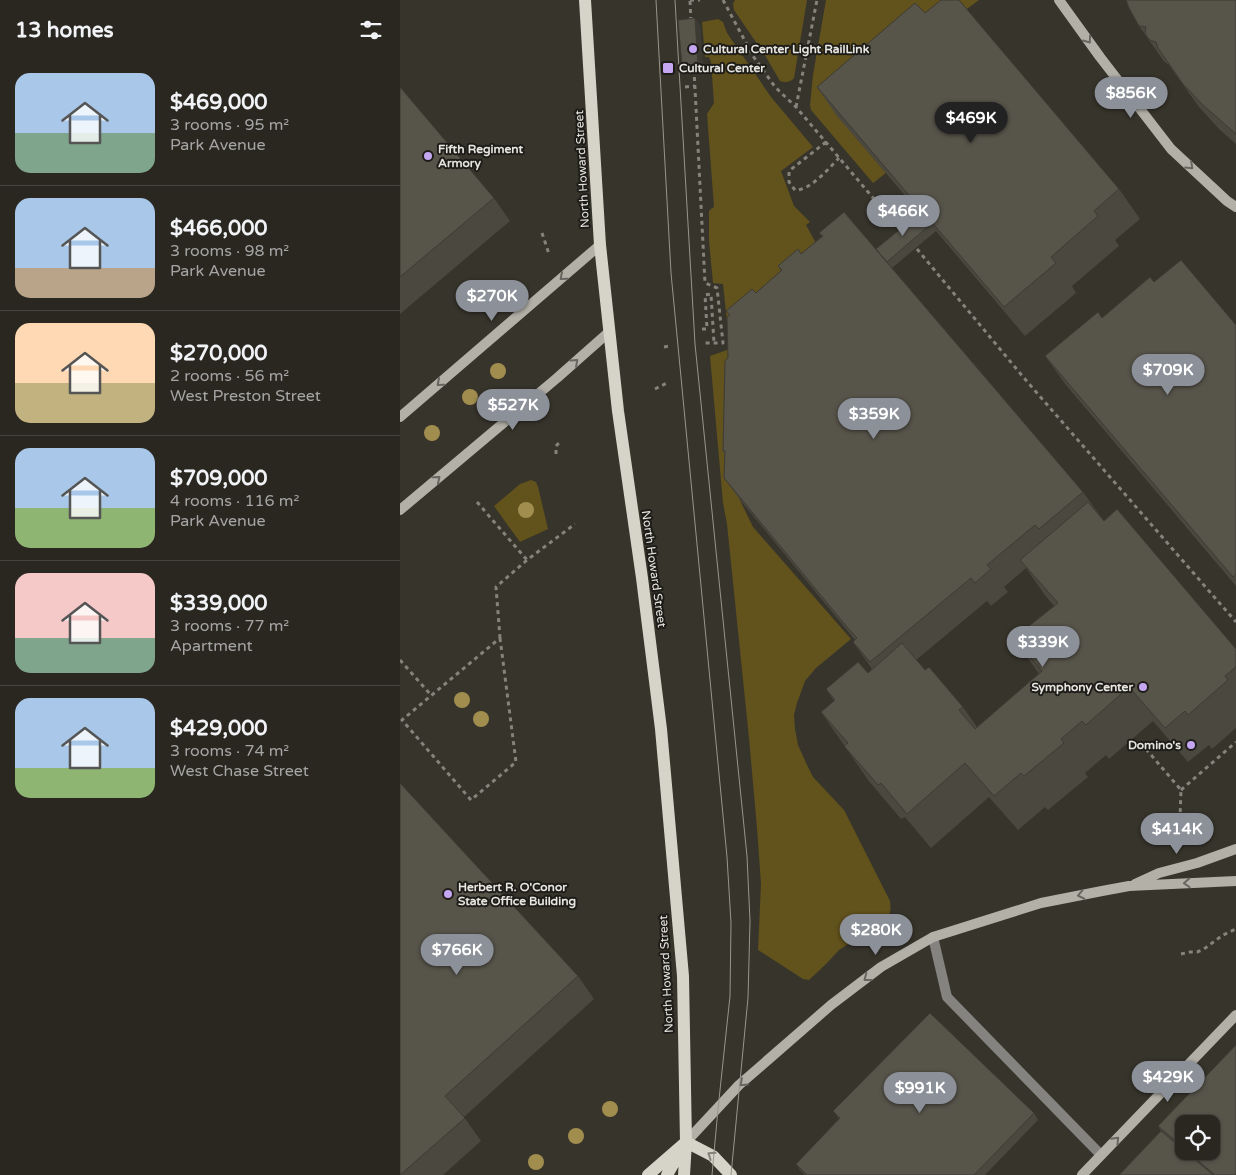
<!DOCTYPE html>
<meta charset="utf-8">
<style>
body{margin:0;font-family:"Varela Round",sans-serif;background:#35332d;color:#f1f3f6;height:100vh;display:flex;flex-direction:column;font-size:19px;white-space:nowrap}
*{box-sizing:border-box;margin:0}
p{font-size:16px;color:#a5a5a5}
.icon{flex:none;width:28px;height:28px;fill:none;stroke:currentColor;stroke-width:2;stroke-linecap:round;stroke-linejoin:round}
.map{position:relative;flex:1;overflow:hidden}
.details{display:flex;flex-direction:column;background:#292720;width:400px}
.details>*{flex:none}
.controls{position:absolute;left:775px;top:1115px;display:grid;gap:10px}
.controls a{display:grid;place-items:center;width:45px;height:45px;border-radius:10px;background:#292720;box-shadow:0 1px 4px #0004,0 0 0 1px #45443e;font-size:25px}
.price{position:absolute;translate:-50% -42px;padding:0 11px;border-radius:18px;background:#8c9099;color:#fff;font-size:16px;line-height:32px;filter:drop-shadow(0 1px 2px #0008)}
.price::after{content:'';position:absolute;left:50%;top:30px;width:15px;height:11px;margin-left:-8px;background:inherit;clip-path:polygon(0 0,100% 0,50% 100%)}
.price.on{background:#222;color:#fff}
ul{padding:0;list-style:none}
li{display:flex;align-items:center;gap:15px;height:125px;padding:0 15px}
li+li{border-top:1px solid #45443e}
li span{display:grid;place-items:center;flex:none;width:140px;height:100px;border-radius:15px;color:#555}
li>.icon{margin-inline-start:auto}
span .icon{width:60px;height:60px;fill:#fffc;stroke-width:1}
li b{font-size:21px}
h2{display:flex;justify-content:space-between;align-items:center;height:60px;padding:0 15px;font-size:21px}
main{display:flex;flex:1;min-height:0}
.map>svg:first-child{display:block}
.green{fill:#62521c}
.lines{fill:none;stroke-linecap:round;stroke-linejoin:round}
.path{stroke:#85837b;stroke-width:3;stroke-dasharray:4 4;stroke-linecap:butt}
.lane{stroke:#85837f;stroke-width:10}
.secondary{stroke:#b3b0a8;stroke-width:10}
.primary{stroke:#d6d3c8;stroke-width:12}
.tram{stroke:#97958d;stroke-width:1}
.tree{fill:#a18e4e}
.wall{fill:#4b4840;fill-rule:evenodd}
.shaded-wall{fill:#3d3b34}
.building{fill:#57544a;stroke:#3d3b34}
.oneway{stroke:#686660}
.oneway2{stroke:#838179}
.poi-dot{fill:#c5a7f1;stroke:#1d1c18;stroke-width:2}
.labels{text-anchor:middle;stroke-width:4;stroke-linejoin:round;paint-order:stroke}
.poi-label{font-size:12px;font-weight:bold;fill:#e7e5df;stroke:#1d1c18;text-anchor:start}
.street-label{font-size:12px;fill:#e7e5df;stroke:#1d1c18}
</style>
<main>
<section class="details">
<h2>13 homes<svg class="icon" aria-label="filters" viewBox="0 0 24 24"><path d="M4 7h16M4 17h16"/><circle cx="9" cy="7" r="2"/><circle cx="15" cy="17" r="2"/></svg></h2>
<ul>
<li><span style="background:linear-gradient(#a9c7e8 60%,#7fa58c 0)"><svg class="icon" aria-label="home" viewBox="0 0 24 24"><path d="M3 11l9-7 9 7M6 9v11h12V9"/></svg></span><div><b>$469,000</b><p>3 rooms · 95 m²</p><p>Park Avenue</p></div></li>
<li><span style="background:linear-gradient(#a9c7e8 70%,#b9a48a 0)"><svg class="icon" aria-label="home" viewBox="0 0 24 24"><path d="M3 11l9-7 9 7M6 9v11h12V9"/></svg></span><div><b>$466,000</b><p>3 rooms · 98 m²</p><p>Park Avenue</p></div></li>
<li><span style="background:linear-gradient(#ffd9b3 60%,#c2b280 0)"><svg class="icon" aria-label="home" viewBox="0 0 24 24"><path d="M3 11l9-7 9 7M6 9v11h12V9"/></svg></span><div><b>$270,000</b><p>2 rooms · 56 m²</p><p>West Preston Street</p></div></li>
<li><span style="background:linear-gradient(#a9c7e8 60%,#8fb573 0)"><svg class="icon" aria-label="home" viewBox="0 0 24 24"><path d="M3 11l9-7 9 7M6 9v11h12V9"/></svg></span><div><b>$709,000</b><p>4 rooms · 116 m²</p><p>Park Avenue</p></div></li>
<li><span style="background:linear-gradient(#f6c9c9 65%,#7fa58c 0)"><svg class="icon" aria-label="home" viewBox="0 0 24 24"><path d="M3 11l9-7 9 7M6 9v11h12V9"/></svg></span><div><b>$339,000</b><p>3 rooms · 77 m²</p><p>Apartment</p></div></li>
<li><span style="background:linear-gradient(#a9c7e8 70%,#8fb573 0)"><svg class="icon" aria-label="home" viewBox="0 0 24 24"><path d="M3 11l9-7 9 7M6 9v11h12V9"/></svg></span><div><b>$429,000</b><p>3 rooms · 74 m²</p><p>West Chase Street</p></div></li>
</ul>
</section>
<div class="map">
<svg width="836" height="1175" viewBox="0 0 836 1175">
<rect width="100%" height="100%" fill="#37342b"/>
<!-- green -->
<path class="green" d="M335 0H407L394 78C391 82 385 83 380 81L366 57 334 10 333 4Z
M426 0H579L536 32 438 116 486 173 473 183 411 110 410 105 413 75Z
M318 19 323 22 327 33 371 97 413 147 381 171 394 206 410 222 406 225 421 252 339 498 353 527 451 639 416 668 405 681 397 703 394 715 395 729 398 745 407 765 413 777 444 810 490 901C491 908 491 912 487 919L439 950 427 963 409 980 403 979 358 950 361 884 357 828 349 738 327 524 323 503 310 356 330 349 323 284 313 283 309 241V211L311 209 314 207 307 114 314 103 311 62 309 57H305L302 22Z
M131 480 136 482 138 487 148 529 120 542 94 506 120 484Z"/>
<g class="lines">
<!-- path -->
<path class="path" d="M290 0H300
M323 0 353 56 375 87 396 107 502 232
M290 1 291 22
M294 69 305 283 317 288 323 343H303
M285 87 295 86
M396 107 417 0
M426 142 389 171V182L395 190C410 191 429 168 439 158
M142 233 149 254
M517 249 624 378 836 622
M302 329H307L305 295 311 294 314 343
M264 347 270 346
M255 389 267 383
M156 454V446L161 441
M77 502 127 560
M100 638 116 762 71 800 2 720Z
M100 638 96 587 127 560 175 524
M0 660 31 695
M746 749 781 790 779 845
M781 790 836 742
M781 954 790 952H797L804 949 823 935 836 929"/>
<!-- lane -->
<path class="lane" d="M533 937 547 997 701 1155"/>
<!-- secondary -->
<path class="secondary" d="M659 0 700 57 771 149 827 201 836 207
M0 417 200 245
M0 510 157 378 209 332
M735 884 759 873 797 863 836 849
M286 1142 339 1085 431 1005 481 967 533 937 641 903 702 891 729 886 836 881
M682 1175 836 1015"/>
<!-- primary -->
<path class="primary" d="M185 0 200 245 218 411 242 578 261 729 283 976 286 1142 284 1175
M286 1142 313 1156 331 1175
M248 1175 286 1142
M267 1175 281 1150"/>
<!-- tram -->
<path class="tram" d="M256 0 271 273 327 857 331 923 330 996 318 1109 312 1175
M275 0 295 344 347 856 350 921 348 998 331 1175"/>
</g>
<!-- trees -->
<g class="tree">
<circle cx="98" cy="371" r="8"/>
<circle cx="70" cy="397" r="8"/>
<circle cx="32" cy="433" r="8"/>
<circle cx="126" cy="510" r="8"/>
<circle cx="62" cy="700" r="8"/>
<circle cx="81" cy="719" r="8"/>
<circle cx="210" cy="1109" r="8"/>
<circle cx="176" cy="1136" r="8"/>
<circle cx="136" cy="1162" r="8"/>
</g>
<!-- wall -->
<path class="wall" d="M836 0V144L819 129 799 107 768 64 766 63 763 60 739 26Z
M525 13 719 189 740 219 715 240 719 246 672 286 676 293 625 336 536 231 492 268 683 492 704 521 836 649V728L812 749 809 745 788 762 753 721 709 759 706 755 685 773 688 777 648 810 645 807 618 830 589 797 531 848 505 817 501 819 468 780 421 712 434 701 426 689 468 673 472 669 453 642 455 640 341 501 324 478 325 454 323 451 330 316 326 311 356 293 381 271 378 266 401 254 422 236 419 233 476 249 520 213 437 116 417 87ZM626 568 644 594 654 606 614 638 639 674 577 727 563 707 525 670 516 660 587 601 591 606 608 592 604 587Z
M300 25 303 72 287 73 282 66Z
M0 87 94 198 110 221 0 314Z
M754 282 836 325V586L666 385 645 356Z
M0 783 178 976 194 999 64 1117 81 1141 43 1175H0Z
M836 1045V1175H719L761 1131 758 1126ZM784 1124H811V1151H784Z
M433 1111 634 1113 638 1120 585 1175H405L400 1170 396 1164 439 1119Z"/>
<!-- shaded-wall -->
<path class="shaded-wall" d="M295 18 300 25 303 72 298 66Z"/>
<!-- building -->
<path class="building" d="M541 0H559L719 189 694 211 698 216 651 257 656 263 604 307 417 87 515 3 525 13Z
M726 0H836V134L803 105 783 84 758 48 756 42 750 40 747 37 745 33 746 27 739 26 729 8Z
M295 18 298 66H282L278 20Z
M0 87 94 198 0 277Z
M444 212 683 492 639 529 635 525 587 565 591 569 575 583 571 578 470 662 453 642 457 638 447 627 324 478 325 451H323L325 361 328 358 327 317 330 315 326 311 352 289 356 293 382 270 378 266 398 249 401 254 423 236 419 233Z
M521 212 531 224 487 262 476 249Z
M781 260 836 325V574L833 577 645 356 698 312 702 318 750 277 754 282Z
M688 502 704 521 717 509 836 649V667L825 676 828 680 788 715 785 711 765 728 729 687 686 725 682 721 661 739 664 743 624 776 621 773 594 796 565 763 507 814 481 783 478 785 444 746 448 743 421 712 435 700 426 689 458 662 468 673 502 643 525 670 529 667 563 707 559 710 575 729 642 671 614 638 658 603 620 560Z
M0 783 178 976 45 1096 65 1118 0 1175Z
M530 1013 634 1113 574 1175H407L396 1164 440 1118 433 1111Z
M836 1045V1175H815L787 1151H811V1124H784V1148L758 1126Z
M761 1131 784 1150V1151H785L813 1175H719Z"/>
<!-- one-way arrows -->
<defs><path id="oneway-chevron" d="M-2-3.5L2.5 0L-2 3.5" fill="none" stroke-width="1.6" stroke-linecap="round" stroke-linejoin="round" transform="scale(1.25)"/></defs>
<g class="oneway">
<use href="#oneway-chevron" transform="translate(688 40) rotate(54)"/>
<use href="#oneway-chevron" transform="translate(790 166) rotate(43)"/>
<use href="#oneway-chevron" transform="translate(163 277) rotate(139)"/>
<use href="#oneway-chevron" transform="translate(175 362) rotate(-42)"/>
<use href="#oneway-chevron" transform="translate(40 383) rotate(139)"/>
<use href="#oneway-chevron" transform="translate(37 479) rotate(-40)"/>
<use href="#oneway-chevron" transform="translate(787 883) rotate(177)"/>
<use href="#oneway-chevron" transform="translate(681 895) rotate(168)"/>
<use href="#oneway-chevron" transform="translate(467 978) rotate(143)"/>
<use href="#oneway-chevron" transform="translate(343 1083) rotate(137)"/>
<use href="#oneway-chevron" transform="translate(716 1140) rotate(-46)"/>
</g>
<use class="oneway2" href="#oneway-chevron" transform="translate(311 1155) rotate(-146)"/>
<!-- markers -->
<g class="poi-dot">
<circle cx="293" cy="49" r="5"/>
<rect x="262" y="62" width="12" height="12" rx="2.5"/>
<circle cx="28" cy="156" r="5"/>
<circle cx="743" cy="687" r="5"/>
<circle cx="791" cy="745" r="5"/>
<circle cx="48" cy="894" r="5"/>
</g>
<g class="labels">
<!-- poi labels -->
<g class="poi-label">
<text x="303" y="53">Cultural Center Light RailLink</text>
<text x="279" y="72">Cultural Center</text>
<text x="38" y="153">Fifth Regiment<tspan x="38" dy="14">Armory</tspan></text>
<text x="733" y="691" text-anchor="end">Symphony Center</text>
<text x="781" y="749" text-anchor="end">Domino's</text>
<text x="58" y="891">Herbert R. O'Conor<tspan x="58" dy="14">State Office Building</tspan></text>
</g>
<!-- street labels -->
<g class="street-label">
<text transform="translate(182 169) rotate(-93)" y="4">North Howard Street</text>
<text transform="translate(254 569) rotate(82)" y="4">North Howard Street</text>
<text transform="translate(266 974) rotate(-93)" y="4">North Howard Street</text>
</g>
</g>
</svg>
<div class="controls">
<a><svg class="icon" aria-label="locate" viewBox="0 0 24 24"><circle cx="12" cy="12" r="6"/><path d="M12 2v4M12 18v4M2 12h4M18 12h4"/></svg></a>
</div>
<b class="price" style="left:731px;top:119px">$856K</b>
<b class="price on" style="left:571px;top:144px">$469K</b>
<b class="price" style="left:503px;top:237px">$466K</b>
<b class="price" style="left:92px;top:322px">$270K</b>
<b class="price" style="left:768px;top:396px">$709K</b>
<b class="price" style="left:113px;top:431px">$527K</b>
<b class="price" style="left:474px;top:440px">$359K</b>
<b class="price" style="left:643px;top:668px">$339K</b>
<b class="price" style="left:777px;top:855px">$414K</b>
<b class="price" style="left:476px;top:956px">$280K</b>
<b class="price" style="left:57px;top:976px">$766K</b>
<b class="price" style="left:768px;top:1103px">$429K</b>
<b class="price" style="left:520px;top:1114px">$991K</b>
</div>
</main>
